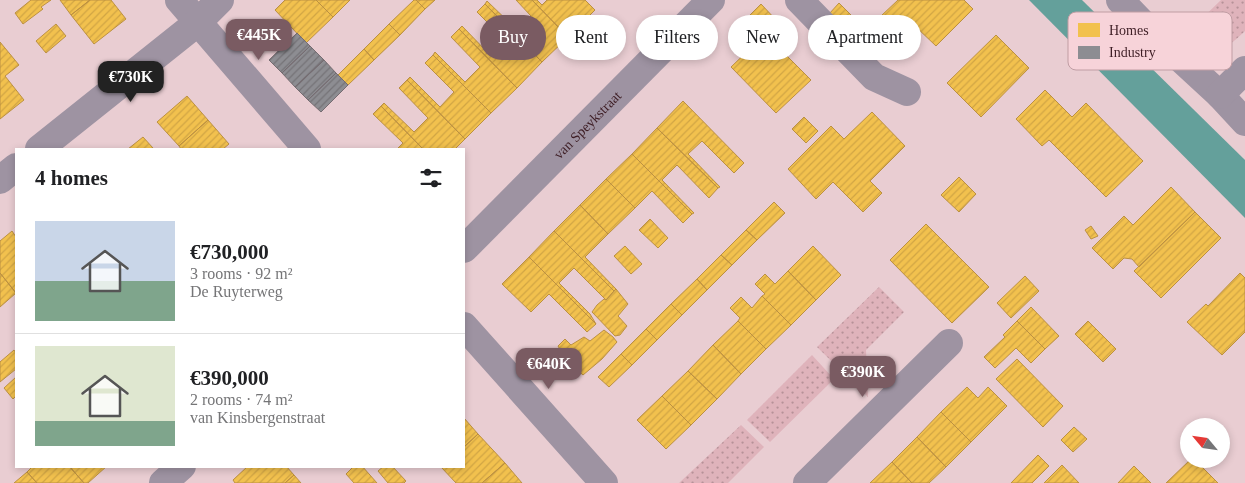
<!DOCTYPE html>
<meta charset="utf-8">
<style>
body{margin:0;font-family:"Times New Roman",serif;background:#f2f2f2;color:#202124;height:100vh;display:flex;flex-direction:column;font-size:19px;white-space:nowrap}
*{box-sizing:border-box;margin:0}
p{font-size:16px;color:#757577}
.icon{flex:none;width:28px;height:28px;fill:none;stroke:currentColor;stroke-width:2;stroke-linecap:round;stroke-linejoin:round}
.map{position:relative;flex:1;overflow:hidden}
.sheet{position:absolute;left:15px;top:148px;width:450px;height:320px;display:flex;flex-direction:column;background:#fff;border-radius:0px;box-shadow:0 2px 8px #0003}
.sheet>*{flex:none}
.guide{position:absolute;left:480px;top:15px;width:475px;height:45px;display:flex;gap:10px}
.needle{width:32px;rotate:299deg}
.tools{position:absolute;left:1180px;top:418px;display:grid;gap:10px}
.tools a{display:grid;place-items:center;width:50px;height:50px;border-radius:50%;background:#fff;box-shadow:0 2px 8px #0003;font-size:25px}
.price{position:absolute;translate:-50% -42px;padding:0 11px;border-radius:10px;background:#7a5b62;color:#fff;font-size:16px;line-height:32px;filter:drop-shadow(0 1px 2px #0008)}
.price::after{content:'';position:absolute;left:50%;top:30px;width:15px;height:11px;margin-left:-8px;background:inherit;clip-path:polygon(0 0,100% 0,50% 100%)}
.price.on{background:#222;color:#fff}
ul{padding:0;list-style:none}
li{display:flex;align-items:center;gap:15px;height:125px;padding:0 20px}
li+li{border-top:1px solid #e0e0e0}
li span{display:grid;place-items:center;flex:none;width:140px;height:100px;border-radius:0px;color:#555}
li>.icon{margin-inline-start:auto}
span .icon{width:60px;height:60px;fill:#fffc;stroke-width:1}
li b{font-size:21px}
h2{display:flex;justify-content:space-between;align-items:center;height:60px;padding:0 20px;font-size:21px}
.chip{padding:0 18px;border-radius:22px;background:#fff;box-shadow:0 2px 8px #0003;font-size:18px;line-height:45px}
.chip.on{background:#7a5b62;color:#fff}
.map>svg:first-child{display:block}
.grass{fill:url(#grass-dots)}
.water{fill:#64a09b}
.homes{fill:url(#homes-hatch);stroke:#bc9042}
.industry{fill:url(#industry-hatch);stroke:#756c71}
.lines{fill:none;stroke-linecap:round;stroke-linejoin:round}
.minor{stroke:#9e93a2;stroke-width:28}
.labels{text-anchor:middle;stroke-width:5;stroke-linejoin:round;paint-order:stroke}
.street-label{font-size:14px;fill:#3e1e25;stroke:#f7d3d9}
.key{fill:#f7d3d9;stroke:#c09da3;stroke-width:1}
.key-label{font-size:14px;fill:#3e1e25}
</style>
<div class="map">
<svg width="1245" height="483" viewBox="0 0 1245 483">
<defs>
<pattern id="grass-dots" width="8" height="8" patternUnits="userSpaceOnUse" patternTransform="scale(1.25)"><rect width="8" height="8" fill="#dfb3bb"/><path d="M2 2h.1M6 6h.1" fill="none" stroke="#b69198" stroke-width="1.8" stroke-linecap="round"/></pattern>
<pattern id="homes-hatch" width="6" height="6" patternUnits="userSpaceOnUse" patternTransform="scale(1.25)"><rect width="6" height="6" fill="#f2c14e"/><path d="M-1 1l2-2M0 6l6-6M5 7l2-2" fill="none" stroke="#d1a544"/></pattern>
<pattern id="industry-hatch" width="6" height="6" patternUnits="userSpaceOnUse" patternTransform="scale(1.25)"><rect width="6" height="6" fill="#8d8d92"/><path d="M-1 1l2-2M0 6l6-6M5 7l2-2" fill="none" stroke="#757377"/></pattern>
</defs>
<rect width="100%" height="100%" fill="#e9cdd2"/>
<!-- grass -->
<path class="grass" d="M1221 0H1245V31C1219 56 1215 54 1189 31Z
M879 287 904 312 866 350 868 397 817 347Z
M812 355 834 379 770 442 747 420Z
M741 425 764 447 728 483H679Z"/>
<!-- water -->
<path class="water" d="M1029 0H1082L1245 160V218Z"/>
<!-- homes -->
<path class="homes" d="M31 0H51L41 7 43 9 23 24 15 13Z
M60 0H90L71 15Z
M90 0H111L126 19 94 44 71 15Z
M285 0H316L333 17 306 43 275 10Z
M316 0H350L333 17Z
M414 0H416L425 9 400 35 389 24Z
M416 0H435L425 9Z
M516 0H532L568 37 542 62 485 4 487 1 517 30 531 16Z
M532 0H537L542 5 547 0H585L595 10 568 37Z
M898 0H964L973 9 936 46 915 26 903 38 881 16Z
M839 3 851 15 841 26 829 14Z
M485 4 542 62 517 88 459 29 462 26 491 56 506 41 477 12Z
M761 4 792 37 780 49 811 80 776 113 731 67 754 45 737 28Z
M56 24 66 36 46 53 36 41Z
M389 24 400 35 374 60 364 49Z
M459 29 517 88 491 113 433 55 435 52 465 82 480 67 451 37Z
M996 35 1029 68 981 117 947 83Z
M0 42 19 65 5 76 24 100 0 119Z
M364 49 374 60 348 85 338 75Z
M433 55 491 113 465 139 407 80 410 77 440 107 454 92 425 63Z
M407 80 465 139 455 149H423L381 106 384 103 414 132 428 118 399 88Z
M1045 90 1072 117 1086 103 1143 161 1106 197 1049 140 1042 146 1016 119Z
M187 96 208 120 179 146 157 122Z
M683 101 744 163 734 173 702 141 688 154 720 187 718 188 657 128Z
M381 106 423 149H397L403 143 373 114Z
M872 112 905 146 870 181 882 193 863 212 833 182 816 199 788 169 831 126 844 139Z
M804 117 818 131 806 143 792 129Z
M208 120 229 144 223 149H181L179 146Z
M657 128 718 188 709 198 677 165 662 180 694 213 692 214 632 154Z
M143 137 153 148 152 149H128Z
M632 154 692 214 683 223 652 191 635 208 606 179Z
M959 177 976 194 959 212 941 195Z
M606 179 635 208 608 234 580 205Z
M1171 187 1195 212 1139 267 1132 259 1124 258 1113 269 1092 248 1124 216 1133 225Z
M774 202 785 213 757 240 746 230Z
M580 205 608 234 585 257 616 289 614 291 554 231Z
M1195 212 1221 238 1161 298 1134 271Z
M650 219 668 238 658 248 639 230Z
M926 224 989 287 952 323 890 260Z
M1091 226 1098 236 1091 239 1085 230Z
M746 230 757 240 732 265 721 255Z
M12 231 16 237V293L0 273V241Z
M554 231 614 291 606 300 574 268 559 283 590 314 596 324 529 257Z
M625 246 642 264 631 274 614 256Z
M813 246 841 275 816 300 788 271Z
M721 255 732 265 707 290 697 279Z
M529 257 596 324 587 332 549 294 531 312 502 284Z
M788 271 816 300 791 325 762 296 765 294 755 284 765 274 775 284Z
M0 273 16 293 0 307Z
M1240 273 1245 278V332L1222 355 1187 322 1206 304 1208 306Z
M1025 276 1039 291 1011 318 997 303Z
M697 279 707 290 682 315 671 304Z
M616 289 628 304 618 316 627 326 620 335 615 336 592 312 597 305 604 299 606 300Z
M762 296 791 325 766 349 738 321 740 318 730 308 741 297 752 308Z
M671 304 682 315 657 340 646 329Z
M1031 307 1059 336 1045 349 1017 321Z
M738 321 766 349 741 374 713 345Z
M1017 321 1045 349 1031 363 1016 348 995 368 984 357 1005 337 1003 335Z
M1088 321 1116 349 1103 362 1075 334Z
M646 329 657 340 632 365 621 354Z
M604 330 613 337 617 342 602 359 583 375 566 360 558 346 565 339 571 345 584 337 590 341Z
M713 345 741 374 717 399 688 371Z
M14 350 16 353V369L0 382V362Z
M621 354 632 365 609 387 598 377Z
M1017 359 1063 406 1043 427 996 379Z
M688 371 717 399 691 425 662 396Z
M16 377V396L13 399 4 388Z
M967 387 978 398 988 387 1007 406 971 442 941 412Z
M662 396 691 425 666 449 637 420Z
M941 412 971 442 946 467 917 437Z
M464 418 478 434 464 447Z
M1074 427 1087 439 1073 452 1061 440Z
M478 434 505 463 482 483H456L441 467 464 466V447Z
M917 437 946 467 929 483H912L892 462Z
M1038 455 1049 466 1032 483H1011Z
M1191 459H1194L1218 483H1166Z
M892 462 912 483H870Z
M505 463 522 483H482Z
M1062 465 1079 483H1044Z
M33 466H69L84 483H37L27 472Z
M69 466H107L88 483H84Z
M248 466H286L294 475 285 483H235L233 480Z
M354 466H362L377 483H354L346 474Z
M384 466H392L406 481 404 483H388L378 471Z
M1134 466 1151 483H1118Z
M27 472 37 483H14Z
M294 475 301 483H285Z"/>
<!-- industry -->
<path class="industry" d="M297 33 310 46 282 73 269 60Z
M310 46 324 60 295 87 282 73Z
M324 60 336 73 308 100 295 87Z
M336 73 348 85 321 112 308 100Z"/>
<g class="lines">
<!-- minor -->
<g class="minor">
<path d="M179 0 307 149"/>
<path d="M799 0 874 77 907 92"/>
<path d="M1120 0 1143 24 1220 95 1245 122"/>
<path d="M1220 95 1245 70"/>
<path d="M39 149 197 23 220 0"/>
<path d="M0 180 16 167"/>
<path id="s1" d="M464 249 711 0"/>
<path d="M464 326 604 483"/>
<path d="M163 483 182 466"/>
<path d="M807 483 949 343"/>
</g>
</g>
<g class="labels">
<!-- street labels -->
<g class="street-label">
<text dy="5" stroke="none"><textPath href="#s1" startOffset="175">van Speykstraat</textPath></text>
</g>
</g>
<!-- legend -->
<rect x="1068" y="12" width="164" height="58" rx="8" class="key"/>
<rect x="1078" y="23" width="22" height="14" fill="#f2c14e"/>
<rect x="1078" y="46" width="22" height="13" fill="#8d8d92"/>
<g class="key-label">
<text x="1109" y="35">Homes</text>
<text x="1109" y="57">Industry</text>
</g>
</svg>
<div class="tools">
<a><svg class="needle" viewBox="-14 -14 28 28"><path d="M0-13l5 13h-10z" fill="#e53935"/><path d="M0 13l5-13h-10z" fill="#757577"/></svg></a>
</div>
<b class="price" style="left:259px;top:61px">€445K</b>
<b class="price on" style="left:131px;top:103px">€730K</b>
<b class="price" style="left:549px;top:390px">€640K</b>
<b class="price" style="left:863px;top:398px">€390K</b>
<div class="guide">
<a class="chip on">Buy</a>
<a class="chip">Rent</a>
<a class="chip">Filters</a>
<a class="chip">New</a>
<a class="chip">Apartment</a>
</div>
<section class="sheet">
<h2>4 homes<svg class="icon" aria-label="filters" viewBox="0 0 24 24"><path d="M4 7h16M4 17h16"/><circle cx="9" cy="7" r="2"/><circle cx="15" cy="17" r="2"/></svg></h2>
<ul>
<li><span style="background:linear-gradient(#c9d6e8 60%,#7fa58c 0)"><svg class="icon" aria-label="home" viewBox="0 0 24 24"><path d="M3 11l9-7 9 7M6 9v11h12V9"/></svg></span><div><b>€730,000</b><p>3 rooms · 92 m²</p><p>De Ruyterweg</p></div></li>
<li><span style="background:linear-gradient(#dfe7d0 75%,#7fa58c 0)"><svg class="icon" aria-label="home" viewBox="0 0 24 24"><path d="M3 11l9-7 9 7M6 9v11h12V9"/></svg></span><div><b>€390,000</b><p>2 rooms · 74 m²</p><p>van Kinsbergenstraat</p></div></li>
</ul>
</section>
</div>
